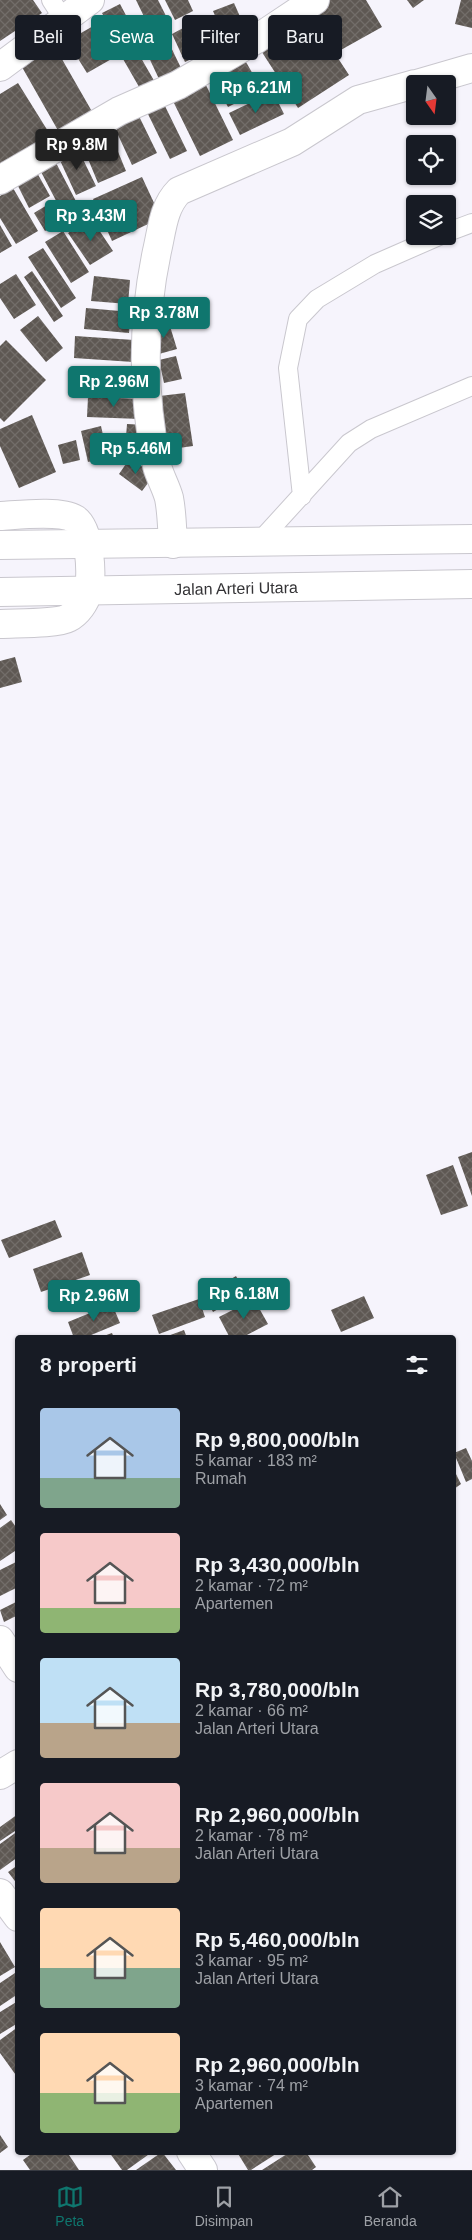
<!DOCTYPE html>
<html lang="id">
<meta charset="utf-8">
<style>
body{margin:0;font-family:Helvetica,sans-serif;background:#242831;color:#f1f3f6;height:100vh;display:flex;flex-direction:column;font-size:19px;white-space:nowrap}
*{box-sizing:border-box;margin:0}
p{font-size:16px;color:#9ea1a6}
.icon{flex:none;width:28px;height:28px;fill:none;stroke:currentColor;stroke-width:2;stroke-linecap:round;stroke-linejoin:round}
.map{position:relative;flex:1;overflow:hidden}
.details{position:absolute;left:15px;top:1335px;width:441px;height:820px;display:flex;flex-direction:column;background:#171b24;border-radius:5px;box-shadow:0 1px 4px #0004}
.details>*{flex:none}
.hud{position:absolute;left:15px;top:15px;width:442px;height:45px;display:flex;gap:10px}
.needle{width:32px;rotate:166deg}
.buttons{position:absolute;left:406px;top:75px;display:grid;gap:10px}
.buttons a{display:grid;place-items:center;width:50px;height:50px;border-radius:5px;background:#171b24;box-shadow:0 1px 4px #0004;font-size:25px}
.price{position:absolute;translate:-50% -42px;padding:0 11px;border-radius:5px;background:#0f766e;color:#fff;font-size:16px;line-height:32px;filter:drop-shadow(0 1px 2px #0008)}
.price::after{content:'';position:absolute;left:50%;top:30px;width:15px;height:11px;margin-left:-8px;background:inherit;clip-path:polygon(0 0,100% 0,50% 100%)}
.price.current{background:#222;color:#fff}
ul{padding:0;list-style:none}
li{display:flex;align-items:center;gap:15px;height:125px;padding:0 25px}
li span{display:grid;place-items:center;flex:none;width:140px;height:100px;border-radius:5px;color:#555}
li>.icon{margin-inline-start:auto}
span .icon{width:60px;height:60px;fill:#fffc;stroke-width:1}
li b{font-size:21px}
h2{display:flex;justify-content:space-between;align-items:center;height:60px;padding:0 25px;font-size:21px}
.pill{padding:0 18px;border-radius:5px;background:#171b24;box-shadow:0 1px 4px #0004;font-size:18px;line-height:45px}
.pill.current{background:#0f766e;color:#fff}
.menu{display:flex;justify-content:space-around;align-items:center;height:70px;border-top:1px solid #363941;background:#171b24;font-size:14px;color:#9ea1a6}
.menu a{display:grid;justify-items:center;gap:2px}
.menu .current{color:#0f766e}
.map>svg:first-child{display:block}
.building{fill:url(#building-cross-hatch)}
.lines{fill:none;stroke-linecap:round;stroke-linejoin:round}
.service-casing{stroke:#c9c7ce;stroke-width:20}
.minor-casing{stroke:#c9c7ce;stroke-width:30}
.tertiary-casing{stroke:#c9c7ce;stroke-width:30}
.trunk-casing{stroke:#c9c7ce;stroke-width:30}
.service{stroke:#fff;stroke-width:18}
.minor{stroke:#fff;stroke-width:28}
.tertiary{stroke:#fff;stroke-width:28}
.trunk{stroke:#fff;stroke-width:28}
.labels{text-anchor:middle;stroke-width:5;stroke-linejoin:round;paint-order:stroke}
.street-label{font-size:16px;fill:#343336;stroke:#fff}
</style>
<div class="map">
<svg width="472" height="2170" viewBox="0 0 472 2170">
<defs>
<pattern id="building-cross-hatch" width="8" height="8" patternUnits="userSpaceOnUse" patternTransform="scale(1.25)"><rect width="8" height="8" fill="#5e5853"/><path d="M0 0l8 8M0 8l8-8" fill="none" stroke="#726d69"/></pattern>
</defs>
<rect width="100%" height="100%" fill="#f6f4fc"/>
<!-- building -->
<path class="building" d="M0 0H33L42 13 0 41Z
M136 0H158L168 20 150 29Z
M165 0H188L193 11 175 20Z
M328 0H366L382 27 339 51 315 7Z
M407 0H424L413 8Z
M461 0H472V28L455 24Z
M234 3 249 37 228 46 213 11Z
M120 4 139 40 121 49 102 13Z
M309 14 349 75 298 108 258 46Z
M95 25 115 57 87 73 67 41Z
M185 27 198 56 185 62 172 34Z
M166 37 181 68 159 79 144 47Z
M51 40 94 115 60 134 18 60Z
M137 51 156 84 142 92 123 59Z
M242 55 262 90 228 107 209 72Z
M204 81 233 140 200 156 171 97Z
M18 83 51 136 0 168V94Z
M273 92 284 114 240 135 229 113Z
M163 102 187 151 170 159 146 110Z
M136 110 157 153 132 165 112 122Z
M109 130 126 171 98 183 81 142Z
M77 147 96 186 76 195 58 156Z
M54 159 79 207 64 216 39 168Z
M36 171 50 196 29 208 16 182Z
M142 177 161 218 112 241 93 199Z
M13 188 38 231 16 244 0 218V196Z
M52 202 63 220 45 231 34 213Z
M91 218 113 251 90 265 68 233Z
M0 225 12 246 0 253Z
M63 231 89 272 71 283 45 242Z
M43 248 76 298 61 308 28 257Z
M32 271 63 316 54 322 24 277Z
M16 274 36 305 14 319 0 298V284Z
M94 276 130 280 128 304 91 301Z
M86 308 131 312 129 333 84 329Z
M38 316 63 348 46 362 20 330Z
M169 323 177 349 159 354 152 328Z
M75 336 134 340 133 362 74 358Z
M6 340 46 380 4 422 0 418V346Z
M176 356 182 379 164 383 159 360Z
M76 370 138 372 137 389 75 385Z
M185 393 193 446 158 451 151 397Z
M88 397 141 399 140 419 87 417Z
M32 415 56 472 19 488 0 446V429Z
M127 424 146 425 143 452 125 450Z
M101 426 108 457 88 462 81 431Z
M76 440 80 460 63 464 58 445Z
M130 458 154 475 142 491 119 474Z
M15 657 22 682 0 688V661Z
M472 1152V1196L458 1157Z
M453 1165 468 1206 441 1215 426 1175Z
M55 1220 62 1237 9 1258 1 1240Z
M82 1252 90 1275 41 1292 33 1269Z
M236 1276 246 1293 213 1312 204 1295Z
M364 1296 374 1318 341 1332 331 1310Z
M199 1299 205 1317 159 1334 152 1315Z
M254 1299 268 1324 241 1338H230L219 1317Z
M112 1304 120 1323 84 1338H74L68 1322Z
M184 1330 187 1338H165V1337Z
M112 1333 114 1338H101V1337Z
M466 1448 472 1461V1479L466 1482 454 1453Z
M454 1470 461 1484 454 1489Z
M0 1504 7 1515 0 1520Z
M11 1520 18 1530V1549L0 1561V1528Z
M18 1561V1587L0 1596V1570Z
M18 1601V1615L4 1622 0 1610Z
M18 1814V1829L0 1841V1827Z
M18 1831V1857L0 1870V1844Z
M18 1865V1885L8 1872Z
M0 1942 15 1967 0 1976Z
M18 1971V1994L0 2006V1983Z
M18 2001V2023L0 2034V2012Z
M18 2027V2078L0 2053V2040Z
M0 2135 8 2147 0 2153Z
M34 2152H67L79 2170H30L23 2160Z
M109 2152H152L127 2170H122Z
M162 2152 176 2170H136Z
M237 2152H279L251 2170H248Z
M290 2152H306L316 2167 312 2170H262Z"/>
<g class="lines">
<!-- service casing -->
<g class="service-casing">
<path id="service" d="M51 0 64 20
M448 232 472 223
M302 496 288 368 298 319 317 299 375 264 439 236
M258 543 349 443 371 429 472 386"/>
</g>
<!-- minor casing -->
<g class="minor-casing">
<path id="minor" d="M0 67 90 0
M417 84 472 68
M0 180 119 111 178 85 255 40 315 0
M173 544C172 529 172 513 169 498 166 487 160 477 157 466 142 394 142 322 157 251 162 230 163 207 179 191L292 142 358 100 415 84
M0 1640 18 1668
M0 1775 18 1764
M0 1893 18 1917
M191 2152 203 2170"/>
</g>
<!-- tertiary casing -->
<g class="tertiary-casing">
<path id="tertiary" d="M0 516C19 515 60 510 75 519 90 529 93 576 88 592 85 602 78 613 68 618 57 624 15 623 0 624"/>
</g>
<!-- trunk casing -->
<g class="trunk-casing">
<path id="trunk" d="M0 545 472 539
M0 592 472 584"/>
</g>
<!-- service -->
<use href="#service" class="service"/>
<!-- minor -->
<use href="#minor" class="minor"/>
<!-- tertiary -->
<use href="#tertiary" class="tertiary"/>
<!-- trunk -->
<use href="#trunk" class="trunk"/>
</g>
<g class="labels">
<!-- street labels -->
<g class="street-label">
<text transform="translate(236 588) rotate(-1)" y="6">Jalan Arteri Utara</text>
</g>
</g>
</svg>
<div class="buttons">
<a><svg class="needle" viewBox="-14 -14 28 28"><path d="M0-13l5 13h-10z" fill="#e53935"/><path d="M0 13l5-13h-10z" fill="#9ea1a6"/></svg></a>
<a><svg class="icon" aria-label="locate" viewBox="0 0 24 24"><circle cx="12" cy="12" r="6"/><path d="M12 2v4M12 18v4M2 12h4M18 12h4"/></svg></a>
<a><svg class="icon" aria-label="layers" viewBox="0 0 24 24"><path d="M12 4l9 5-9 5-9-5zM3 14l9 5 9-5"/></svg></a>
</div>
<b class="price" style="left:256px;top:114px">Rp 6.21M</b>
<b class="price current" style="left:77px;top:171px">Rp 9.8M</b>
<b class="price" style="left:91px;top:242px">Rp 3.43M</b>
<b class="price" style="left:164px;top:339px">Rp 3.78M</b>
<b class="price" style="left:114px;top:408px">Rp 2.96M</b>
<b class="price" style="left:136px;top:475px">Rp 5.46M</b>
<b class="price" style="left:244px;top:1320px">Rp 6.18M</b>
<b class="price" style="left:94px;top:1322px">Rp 2.96M</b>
<div class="hud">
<a class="pill">Beli</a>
<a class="pill current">Sewa</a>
<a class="pill">Filter</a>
<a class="pill">Baru</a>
</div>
<section class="details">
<h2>8 properti<svg class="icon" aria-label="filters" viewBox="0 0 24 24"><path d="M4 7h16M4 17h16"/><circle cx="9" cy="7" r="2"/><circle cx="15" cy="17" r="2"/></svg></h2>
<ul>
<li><span style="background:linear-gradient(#a9c7e8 70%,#7fa58c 0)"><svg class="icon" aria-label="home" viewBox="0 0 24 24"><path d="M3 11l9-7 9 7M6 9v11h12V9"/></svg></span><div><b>Rp 9,800,000/bln</b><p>5 kamar · 183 m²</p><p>Rumah</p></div></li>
<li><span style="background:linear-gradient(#f6c9c9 75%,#8fb573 0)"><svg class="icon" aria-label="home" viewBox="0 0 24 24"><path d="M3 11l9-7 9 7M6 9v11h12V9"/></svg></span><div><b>Rp 3,430,000/bln</b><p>2 kamar · 72 m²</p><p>Apartemen</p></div></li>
<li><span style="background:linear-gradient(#bfe0f5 65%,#b9a48a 0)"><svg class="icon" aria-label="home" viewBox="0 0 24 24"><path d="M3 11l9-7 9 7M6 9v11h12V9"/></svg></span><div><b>Rp 3,780,000/bln</b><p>2 kamar · 66 m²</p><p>Jalan Arteri Utara</p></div></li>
<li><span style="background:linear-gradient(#f6c9c9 65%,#b9a48a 0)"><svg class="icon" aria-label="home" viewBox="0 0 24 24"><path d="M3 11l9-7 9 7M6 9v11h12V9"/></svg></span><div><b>Rp 2,960,000/bln</b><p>2 kamar · 78 m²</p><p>Jalan Arteri Utara</p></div></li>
<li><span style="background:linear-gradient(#ffd9b3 60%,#7fa58c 0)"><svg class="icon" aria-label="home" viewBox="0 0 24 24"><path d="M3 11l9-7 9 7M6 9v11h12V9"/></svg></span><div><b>Rp 5,460,000/bln</b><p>3 kamar · 95 m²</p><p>Jalan Arteri Utara</p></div></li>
<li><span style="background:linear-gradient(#ffd9b3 60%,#8fb573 0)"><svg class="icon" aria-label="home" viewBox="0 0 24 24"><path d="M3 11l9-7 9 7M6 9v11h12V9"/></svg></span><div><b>Rp 2,960,000/bln</b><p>3 kamar · 74 m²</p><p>Apartemen</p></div></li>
</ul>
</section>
</div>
<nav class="menu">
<a class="current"><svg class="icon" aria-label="map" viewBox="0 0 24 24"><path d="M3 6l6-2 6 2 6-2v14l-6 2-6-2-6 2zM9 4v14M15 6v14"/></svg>Peta</a>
<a><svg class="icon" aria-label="saved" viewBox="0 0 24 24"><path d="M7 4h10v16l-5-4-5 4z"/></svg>Disimpan</a>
<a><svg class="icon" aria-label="home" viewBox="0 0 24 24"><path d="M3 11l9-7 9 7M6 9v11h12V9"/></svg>Beranda</a>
</nav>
